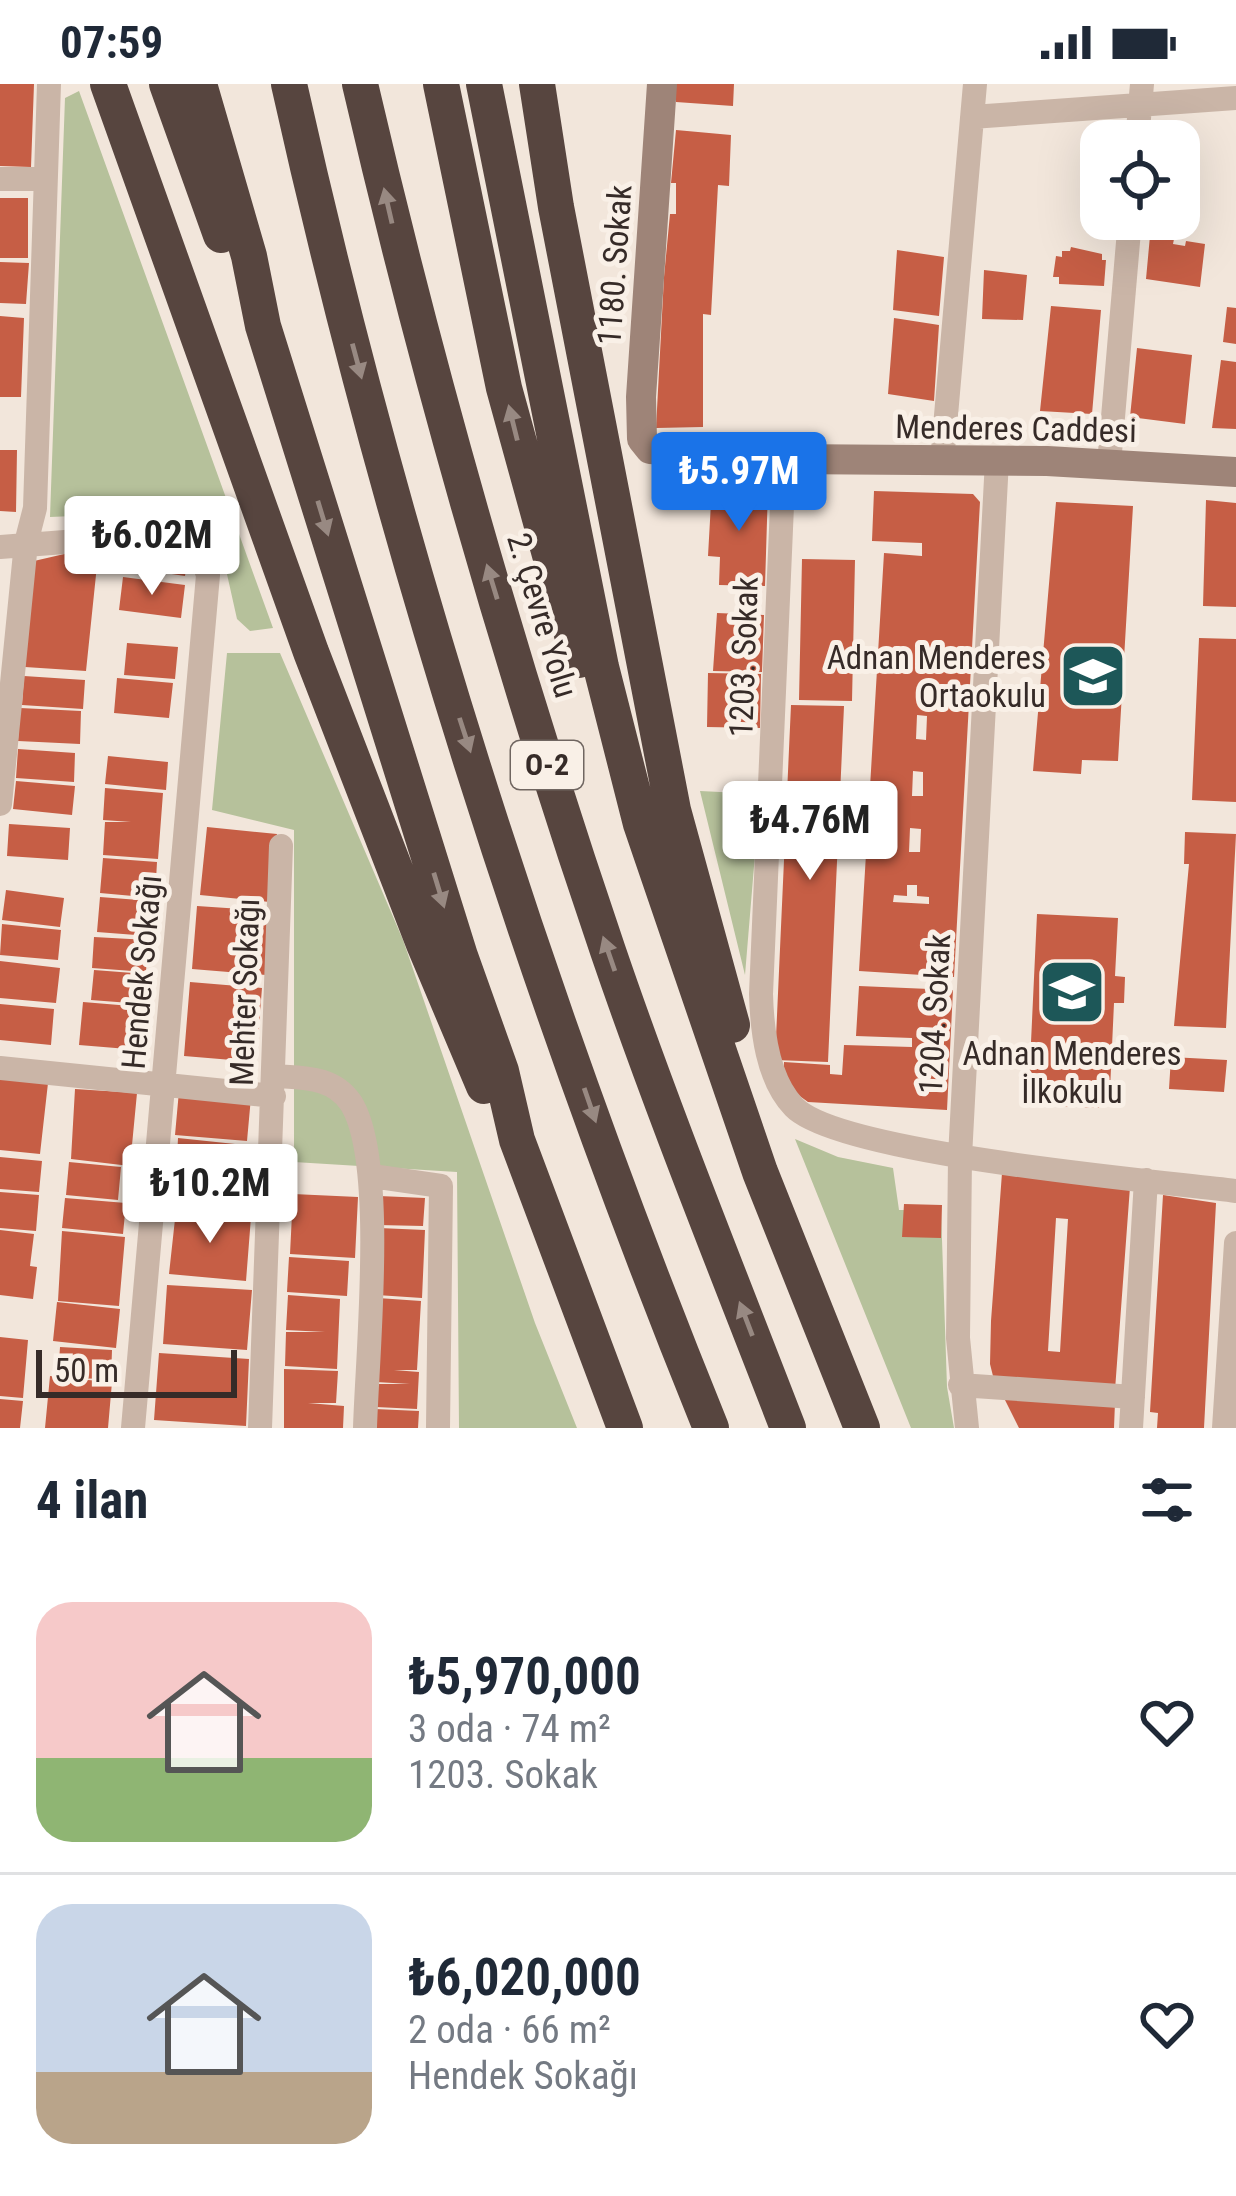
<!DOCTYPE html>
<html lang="tr">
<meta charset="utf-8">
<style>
body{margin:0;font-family:"Roboto Condensed",sans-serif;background:#f6f6f7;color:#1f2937;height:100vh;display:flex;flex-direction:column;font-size:45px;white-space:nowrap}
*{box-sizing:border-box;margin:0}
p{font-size:39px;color:#747a83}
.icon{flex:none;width:66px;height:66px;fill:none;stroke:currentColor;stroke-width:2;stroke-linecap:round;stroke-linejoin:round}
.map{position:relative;height:1344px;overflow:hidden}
.sheet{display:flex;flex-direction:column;background:#fff;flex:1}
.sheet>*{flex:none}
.tools{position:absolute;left:1080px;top:36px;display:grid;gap:24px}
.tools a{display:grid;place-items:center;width:120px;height:120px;border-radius:24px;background:#fff;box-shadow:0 12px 48px #0002;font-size:60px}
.scale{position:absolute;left:36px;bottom:30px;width:201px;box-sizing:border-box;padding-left:12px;border:6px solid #362b28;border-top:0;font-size:33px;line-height:42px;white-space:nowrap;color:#362b28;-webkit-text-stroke:9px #f9f0e7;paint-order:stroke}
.price{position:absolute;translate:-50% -102px;padding:0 27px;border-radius:12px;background:#fff;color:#222;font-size:39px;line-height:78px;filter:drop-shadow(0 3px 6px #0008)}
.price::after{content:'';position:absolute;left:50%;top:72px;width:36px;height:27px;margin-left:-18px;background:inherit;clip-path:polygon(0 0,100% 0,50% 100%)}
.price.selected{background:#1a73e8;color:#fff}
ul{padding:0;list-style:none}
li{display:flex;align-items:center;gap:36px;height:300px;padding:0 36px}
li+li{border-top:3px solid #e0e1e3}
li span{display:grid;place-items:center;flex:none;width:336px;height:240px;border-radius:36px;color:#555}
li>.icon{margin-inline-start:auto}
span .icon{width:144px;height:144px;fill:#fffc;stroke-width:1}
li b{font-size:51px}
h2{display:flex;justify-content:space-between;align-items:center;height:144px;padding:0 36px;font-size:51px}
.status{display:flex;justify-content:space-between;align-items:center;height:84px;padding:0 60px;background:#fff;direction:ltr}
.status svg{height:33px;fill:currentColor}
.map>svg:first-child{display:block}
.green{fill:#b6c19b}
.building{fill:#c65e45;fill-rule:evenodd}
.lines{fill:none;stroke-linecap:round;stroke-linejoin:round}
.street{stroke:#cab5a7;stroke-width:24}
.secondary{stroke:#9e8478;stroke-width:30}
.highway{stroke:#57453f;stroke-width:36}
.oneway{fill:#988982}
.labels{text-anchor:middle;stroke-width:10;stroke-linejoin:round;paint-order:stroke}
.shield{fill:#f9f0e7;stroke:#706661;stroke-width:3}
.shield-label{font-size:30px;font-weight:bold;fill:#362b28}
.street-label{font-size:33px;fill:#362b28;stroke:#f9f0e7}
.poi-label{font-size:33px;fill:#362b28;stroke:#f9f0e7;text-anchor:end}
</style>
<div class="status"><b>07:59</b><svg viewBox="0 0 49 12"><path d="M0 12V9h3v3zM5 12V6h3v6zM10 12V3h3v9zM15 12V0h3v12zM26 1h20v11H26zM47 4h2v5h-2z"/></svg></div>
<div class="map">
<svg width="1236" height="1344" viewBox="0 0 1236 1344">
<rect width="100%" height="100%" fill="#f2e6db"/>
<!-- green -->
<path class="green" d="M79 7 273 544 250 547 237 535 216 441 192 427 50 433 65 14Z
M227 569H280L403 856 535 1239 577 1344H459L457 1088 294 1078V746L212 726Z
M700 707 760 710 745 891Z
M795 1055 838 1073 893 1084 899 1126H941L947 1303 954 1344H911Z"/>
<!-- building -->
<path class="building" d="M0 0H34L31 83 0 82Z
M676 0H734L733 22 676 18Z
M676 46 731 51 729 102 718 101 711 231 703 230V343L656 344 664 193 670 130H676V99H671Z
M0 114H28V174H0Z
M1150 152 1174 155 1173 160 1185 162 1186 157 1205 160 1200 203 1146 195Z
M1071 163 1102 170V176H1106L1104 202 1059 200V193H1053L1056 172 1062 173V167H1070Z
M897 166 944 173 939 232 893 226Z
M0 178 29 179 26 220 0 219Z
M984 186 1027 191 1023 236 982 235Z
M1051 222 1101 226 1092 330 1040 327Z
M1227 223 1236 224V260L1223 258Z
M0 232 24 234 21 313H0Z
M894 234 939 241 934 317 888 310Z
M1137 264 1192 271 1185 340 1130 333Z
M1221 276 1236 278V345L1212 344Z
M0 366H17L16 428 0 427Z
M712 401 768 404 765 502 719 501 720 473 708 472Z
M874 407 973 410 980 418 954 893 859 887 884 469 922 472V459L872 457ZM917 631 927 632 926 656 916 655ZM913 687 923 688V712H912ZM910 744 921 745 920 768H909ZM907 801H917V812L929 813V820L893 818 894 811 907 812Z
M1206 416 1236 419V523L1203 522Z
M1056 418 1133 422 1118 677 1082 676 1081 690 1033 687Z
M127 460 165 465 161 490 125 485Z
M99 462 86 587 25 583 34 477Z
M168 467 188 469 185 492 165 489Z
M802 475 855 476 852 617 799 616Z
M123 493 185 501 181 534 119 526Z
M717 529 764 531 762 588 713 587Z
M1199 554 1236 555V718L1192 716Z
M127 559 178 563 175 595 124 591Z
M708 589 761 590 760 644 707 643Z
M24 592 85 596 83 625 22 621Z
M117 594 173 599 169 634 114 629Z
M791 621 844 622 828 978 775 976Z
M20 624 81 627 80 660 18 657Z
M18 665 75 669 74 698 16 694Z
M108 672 168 678 166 706 105 700Z
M16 697 75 702 72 731 13 725Z
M105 704 163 709 158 775 103 771 105 738H131L103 736Z
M9 740 70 744 68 776 7 772Z
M207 743 277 750 270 818 200 811Z
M1185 748 1236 750 1226 944 1174 942 1189 780H1184Z
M103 774 157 778 155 814 100 809Z
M6 806 64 814 60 843 2 836Z
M100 813 152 817 149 852 97 848Z
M197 822 271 827 266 891 192 885Z
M1037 830 1118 834 1115 892 1125 893 1124 919H1114L1110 1006H1100L1099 1024 1037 1021 1038 1001H1029Z
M2 840 61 846 58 876 0 871Z
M94 853 148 856 146 888 92 884Z
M0 877 60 884 56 919 0 914Z
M94 886 146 890 143 920 91 916Z
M190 898 262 904 256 978 184 972Z
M859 902 953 906 947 1026 808 1018 783 1000 784 978 830 981V990L842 991 844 961 912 963V954L856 952Z
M83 918 143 923 140 966 79 961Z
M0 920 54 925 51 961 0 956Z
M1171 973 1227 976 1224 1008 1169 1005Z
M0 995 48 999 40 1070 0 1066Z
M75 1005 137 1009 130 1082 71 1075Z
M179 1007 251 1013 247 1057 175 1051Z
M178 1054 254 1062 252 1123 175 1118Z
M0 1073 42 1077 39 1108 0 1105Z
M69 1078 121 1083 118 1116 66 1111Z
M1002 1089 1130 1103 1115 1306 994 1296 990 1280 991 1237ZM1056 1134 1068 1135 1060 1268 1048 1267Z
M0 1108 39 1111 36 1147 0 1144Z
M293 1110 358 1113 355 1174 290 1170Z
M1163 1111 1216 1119 1204 1344H1157L1158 1329 1150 1328Z
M379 1112 425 1114 423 1142 378 1141Z
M65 1114 126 1119 123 1150 62 1144Z
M904 1120 942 1121 941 1154 902 1153Z
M176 1126 251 1133 246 1197 169 1190Z
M379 1144 425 1146 422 1214 377 1211Z
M0 1146 34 1150 30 1182 37 1183 33 1215 0 1211Z
M62 1147 125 1153 119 1222 58 1217Z
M289 1173 349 1177 347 1212 287 1208Z
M167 1201 252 1206 247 1266 163 1260Z
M288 1211 340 1215 337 1285 285 1282 286 1248H325L286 1246Z
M378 1214 421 1217 417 1286H394L419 1288 417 1325 376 1323 377 1300H410L376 1298Z
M57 1218 120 1225 116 1264 53 1257Z
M0 1253 28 1256 23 1314 0 1312Z
M60 1263 112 1266 111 1295 64 1294 112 1298 108 1344H45L50 1292 58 1293Z
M159 1269 249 1275 246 1342 154 1336Z
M284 1285 338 1287 336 1319H308L344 1322 343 1344H284Z
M1001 1308 1115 1318 1114 1344H1019Z
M0 1315 23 1317 20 1344H0Z
M375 1325 419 1327 418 1344H374Z"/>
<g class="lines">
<!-- street -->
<path class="street" d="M972 33 1236 14
M1137 57 1142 0
M0 95H45
M784 375 761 910C762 946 767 995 794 1023 839 1070 1157 1097 1236 1107
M942 377 975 0
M1109 380 1130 135
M0 463 180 449 199 465 208 491 133 1344
M0 720 26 459 35 424 49 0
M0 984 274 1012
M275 992C303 994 333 992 351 1019 387 1076 367 1271 365 1344
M372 1092 441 1102 438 1344
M960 1301 1133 1313
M260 1344 281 762
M967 1344 958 1254 960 1073 997 376
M1131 1344 1146 1096
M1224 1344 1236 1159"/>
<!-- secondary -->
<path class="secondary" d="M662 0 641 313 642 355 650 365 784 375 1047 377 1236 388"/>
<!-- highway -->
<path class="highway" d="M108 0 311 568 424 860 484 1002
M167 0 221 151
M199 0 249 172 263 242 460 872 501 987 517 1056 625 1344
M289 0C390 454 536 913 711 1344
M360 0C428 293 511 582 608 867 663 1028 727 1186 788 1344
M441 0 504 304 579 576
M484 0 601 583 641 740 760 1088 862 1344
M537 0 556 123 673 726 732 941"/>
</g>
<!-- one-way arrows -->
<defs><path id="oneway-solid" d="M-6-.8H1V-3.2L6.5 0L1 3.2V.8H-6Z" transform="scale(3)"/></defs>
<g class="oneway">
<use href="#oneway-solid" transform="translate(388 122) rotate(-103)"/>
<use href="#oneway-solid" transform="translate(357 277) rotate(75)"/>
<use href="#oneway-solid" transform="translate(513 339) rotate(-104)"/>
<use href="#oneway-solid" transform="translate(323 434) rotate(73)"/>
<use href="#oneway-solid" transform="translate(492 498) rotate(-107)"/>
<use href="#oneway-solid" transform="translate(465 651) rotate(72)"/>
<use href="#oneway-solid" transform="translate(439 806) rotate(73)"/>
<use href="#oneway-solid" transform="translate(609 870) rotate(-109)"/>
<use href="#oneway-solid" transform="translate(590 1021) rotate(71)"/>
<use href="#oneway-solid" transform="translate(746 1235) rotate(-111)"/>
</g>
<!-- icons -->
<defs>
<g id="school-square" transform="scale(3.45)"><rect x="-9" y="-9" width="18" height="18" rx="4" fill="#1d5758" stroke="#f9f0e7"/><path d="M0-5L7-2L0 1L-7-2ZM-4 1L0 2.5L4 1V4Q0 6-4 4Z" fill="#fff"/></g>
</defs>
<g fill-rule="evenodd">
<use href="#school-square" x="1093" y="592"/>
<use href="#school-square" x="1072" y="908"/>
</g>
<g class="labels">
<!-- shield labels -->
<rect class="shield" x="511" y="657" width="72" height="48" rx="9"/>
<g class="shield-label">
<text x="547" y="691">O-2</text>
</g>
<!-- street labels -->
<g class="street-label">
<text transform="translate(614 181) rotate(-86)" y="12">1180. Sokak</text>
<text transform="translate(1016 344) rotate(1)" y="12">Menderes Caddesi</text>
<text transform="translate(543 531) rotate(73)" y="12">2. Çevre Yolu</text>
<text transform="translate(743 573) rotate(-88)" y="12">1203. Sokak</text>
<text transform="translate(141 888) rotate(-85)" y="12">Hendek Sokağı</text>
<text transform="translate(244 908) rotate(-88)" y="12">Mehter Sokağı</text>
<text transform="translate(934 930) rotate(-87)" y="12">1204. Sokak</text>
</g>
<!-- poi labels -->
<g class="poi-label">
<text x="1046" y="585">Adnan Menderes<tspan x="1046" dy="38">Ortaokulu</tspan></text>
<text x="1072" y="981" text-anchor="middle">Adnan Menderes<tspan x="1072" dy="38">İlkokulu</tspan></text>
</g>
</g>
</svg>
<div class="tools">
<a><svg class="icon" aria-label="locate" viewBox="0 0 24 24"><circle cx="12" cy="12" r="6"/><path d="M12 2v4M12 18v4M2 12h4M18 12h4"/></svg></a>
</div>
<div class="scale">50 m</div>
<b class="price selected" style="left:739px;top:450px">₺5.97M</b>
<b class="price" style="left:152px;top:514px">₺6.02M</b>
<b class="price" style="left:810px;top:799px">₺4.76M</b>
<b class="price" style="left:210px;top:1162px">₺10.2M</b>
</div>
<section class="sheet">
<h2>4 ilan<svg class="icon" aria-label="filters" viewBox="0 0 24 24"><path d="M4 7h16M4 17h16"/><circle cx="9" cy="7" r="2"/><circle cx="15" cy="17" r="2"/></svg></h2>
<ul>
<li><span style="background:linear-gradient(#f6c9c9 65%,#8fb573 0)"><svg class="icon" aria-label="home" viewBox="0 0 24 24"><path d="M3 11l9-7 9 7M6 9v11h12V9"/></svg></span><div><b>₺5,970,000</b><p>3 oda · 74 m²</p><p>1203. Sokak</p></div><svg class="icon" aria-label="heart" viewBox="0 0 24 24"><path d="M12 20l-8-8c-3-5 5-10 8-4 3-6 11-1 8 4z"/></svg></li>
<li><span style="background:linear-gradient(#c9d6e8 70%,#b9a48a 0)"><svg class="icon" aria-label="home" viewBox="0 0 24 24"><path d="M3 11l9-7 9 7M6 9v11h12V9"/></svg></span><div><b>₺6,020,000</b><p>2 oda · 66 m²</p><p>Hendek Sokağı</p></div><svg class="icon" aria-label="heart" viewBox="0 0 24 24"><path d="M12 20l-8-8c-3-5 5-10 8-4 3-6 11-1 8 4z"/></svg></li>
</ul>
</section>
